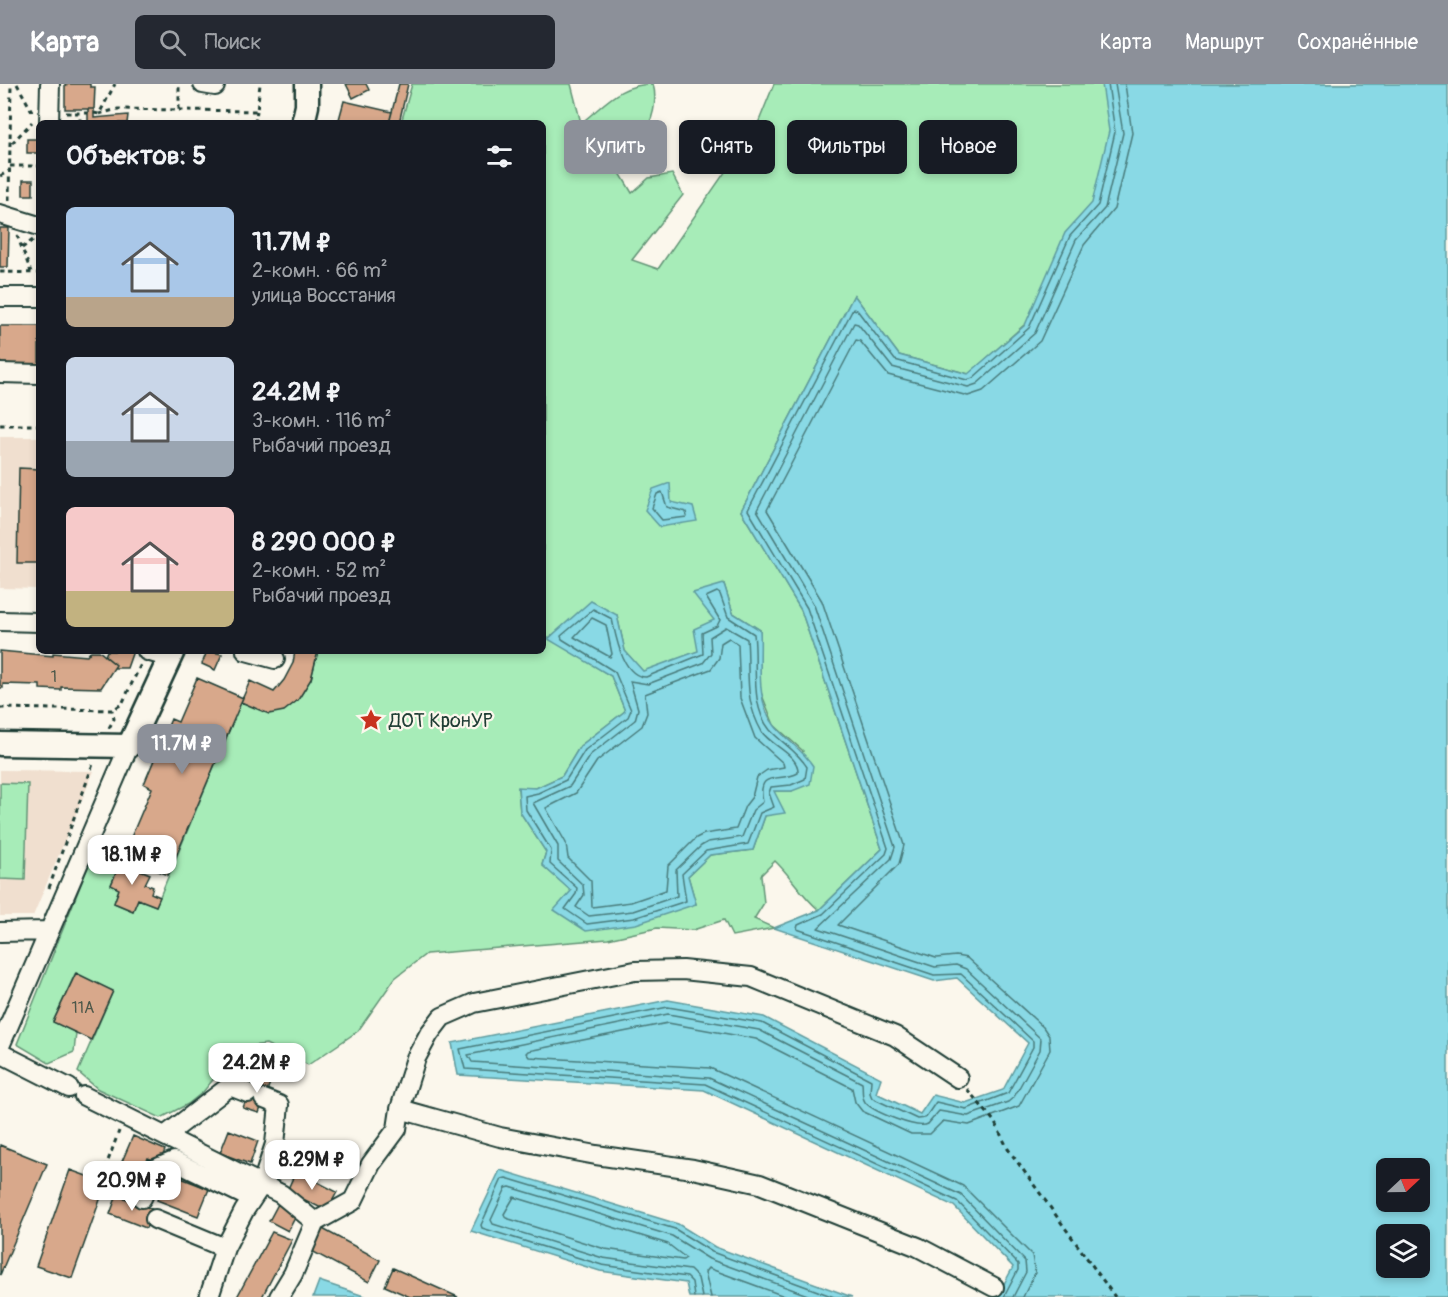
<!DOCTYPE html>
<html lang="ru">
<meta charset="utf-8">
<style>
body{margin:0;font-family:Pangolin,sans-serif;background:#242831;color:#f1f3f6;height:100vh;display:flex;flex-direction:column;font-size:22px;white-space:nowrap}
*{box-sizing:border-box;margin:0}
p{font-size:20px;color:#9ea1a6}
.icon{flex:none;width:33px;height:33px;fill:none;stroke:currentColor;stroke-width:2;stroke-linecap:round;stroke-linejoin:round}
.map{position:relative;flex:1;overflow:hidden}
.panel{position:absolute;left:36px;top:36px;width:510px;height:534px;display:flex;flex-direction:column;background:#171b24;border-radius:9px;box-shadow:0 3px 9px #0003}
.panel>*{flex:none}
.top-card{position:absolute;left:564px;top:36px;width:570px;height:54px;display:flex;gap:12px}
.needle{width:39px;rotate:68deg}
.tools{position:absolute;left:1376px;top:1074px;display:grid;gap:12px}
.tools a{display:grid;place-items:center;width:54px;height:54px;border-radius:9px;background:#171b24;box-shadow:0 3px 9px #0003;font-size:30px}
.price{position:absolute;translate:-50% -51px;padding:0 14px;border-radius:12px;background:#fff;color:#222;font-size:20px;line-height:39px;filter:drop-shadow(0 2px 3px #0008)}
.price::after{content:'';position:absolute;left:50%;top:36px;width:18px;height:14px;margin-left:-9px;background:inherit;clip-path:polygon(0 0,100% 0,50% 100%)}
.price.active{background:#8c9099;color:#fff}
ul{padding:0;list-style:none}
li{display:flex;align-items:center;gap:18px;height:150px;padding:0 30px}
li span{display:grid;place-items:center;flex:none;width:168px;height:120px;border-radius:9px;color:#555}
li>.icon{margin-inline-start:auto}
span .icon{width:72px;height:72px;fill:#fffc;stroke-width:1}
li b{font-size:26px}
h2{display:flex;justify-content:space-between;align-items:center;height:72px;padding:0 30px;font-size:26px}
.pill{padding:0 21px;border-radius:9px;background:#171b24;box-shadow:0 3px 9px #0003;font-size:21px;line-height:54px}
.pill.active{background:#8c9099;color:#fff}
header{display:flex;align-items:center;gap:36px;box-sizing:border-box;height:84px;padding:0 30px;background:#8c9099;color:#fff}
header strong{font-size:28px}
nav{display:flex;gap:33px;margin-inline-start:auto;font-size:21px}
.search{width:420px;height:54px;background:#242831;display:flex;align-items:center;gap:15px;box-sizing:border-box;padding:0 21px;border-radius:9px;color:#9ea1a6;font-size:22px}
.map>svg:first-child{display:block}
.built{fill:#f0dfcf}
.green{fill:#a7ecb8;stroke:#639476;stroke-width:1.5;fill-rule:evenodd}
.water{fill:#89d9e5;stroke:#5f9b9e;stroke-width:1.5;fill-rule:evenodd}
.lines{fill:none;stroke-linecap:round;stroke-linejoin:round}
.shore{stroke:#497b7b;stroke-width:1.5}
.building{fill:#d8a88b;stroke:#1f3d34;stroke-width:1.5}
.minor-casing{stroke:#1f3d34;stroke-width:22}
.major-casing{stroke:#1f3d34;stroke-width:27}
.path{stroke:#1f3d34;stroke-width:3;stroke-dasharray:4.5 4.5;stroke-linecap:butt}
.minor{stroke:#fbf7ec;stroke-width:18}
.major{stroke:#fbf7ec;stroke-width:22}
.labels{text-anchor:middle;stroke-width:4.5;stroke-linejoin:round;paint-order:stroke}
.number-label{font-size:16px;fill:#4d584a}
.poi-label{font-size:20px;fill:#1f3d34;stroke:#fbf7ec;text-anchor:start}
</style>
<header>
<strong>Карта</strong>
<div class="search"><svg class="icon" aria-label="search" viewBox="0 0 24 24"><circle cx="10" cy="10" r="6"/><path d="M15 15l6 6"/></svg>Поиск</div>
<nav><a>Карта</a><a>Маршрут</a><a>Сохранённые</a></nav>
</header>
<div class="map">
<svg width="1448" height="1213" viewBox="0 0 1448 1213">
<rect width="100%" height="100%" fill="#fbf7ec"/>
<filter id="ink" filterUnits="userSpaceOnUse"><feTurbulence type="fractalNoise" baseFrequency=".0167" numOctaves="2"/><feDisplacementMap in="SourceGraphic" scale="12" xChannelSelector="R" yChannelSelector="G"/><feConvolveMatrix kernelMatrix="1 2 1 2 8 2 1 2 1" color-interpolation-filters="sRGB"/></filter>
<g filter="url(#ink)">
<!-- built -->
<path class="built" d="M0 353H39V505L0 504Z
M0 686 94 687 33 832H0Z"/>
<!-- green -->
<path class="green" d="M412 0H571L581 39C606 20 619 0 653 0 662 32 637 63 620 89L632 109 649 94 672 90 683 111 632 176 658 185 757 42 774 0H1448L1024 241 969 290 899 271 854 211 741 427 801 526 882 765 819 826C802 812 791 792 775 777L761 791 764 819 754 835 774 844 732 852 724 836 693 846 657 844 608 855 426 870 395 894 358 947 308 981 266 960 239 964 203 1008 188 1020 161 1034 98 1005 78 988 113 907 75 890 53 938 76 949 74 968 49 979 17 960 95 765 123 772 111 801 119 805 114 819 133 827 138 815 156 822 241 618 298 616 311 595 318 567H543V39H401ZM724 500 733 529 760 546V606L774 641 803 667 792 707H774L753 766 710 771 688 792 696 820 572 807 542 781 546 768 520 728 518 704H536L562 692 580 662 625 627 611 592 549 554 617 531 625 567 643 588 699 567 715 536Z
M0 699 28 700 25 796 0 795Z"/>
<!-- water -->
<path class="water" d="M1102 0H1448V1213H997L1013 1183 954 1122 704 1006 458 991 452 959 668 916 764 933 881 994 876 1009 920 1030 933 1011 965 1019 1003 1006 1028 959 957 894 934 897 774 844 819 826 882 765 801 526 741 427 854 211 899 271 968 290 1025 241 1065 149 1092 119 1109 47ZM1386 1084H1419V1118H1386ZM1386 1150H1419V1184H1386Z
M670 399 671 418 693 423 697 437 660 443 645 426 653 405Z
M724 500 733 529 760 546C762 577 754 616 775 642 787 657 803 666 813 682L810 700 792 707H774L785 729 765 732 753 766 710 771 688 792 696 820 636 840 586 847 554 826 571 807 542 781 546 768 520 728 518 703 536 704 562 692 580 662 625 627 611 592 548 555 591 517 617 531 625 567 643 587 698 567 694 545 714 536 693 509Z
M500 1086 678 1140 715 1163 852 1213H689L686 1199 600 1187 471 1147Z
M319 1197 367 1213H313Z"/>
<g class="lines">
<!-- shore -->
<path class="shore" d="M662 408 667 423 686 428 687 433 662 436 652 424 657 410Z
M717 508 720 510 728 533 754 550C758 580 749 621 770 646 782 659 797 667 807 683L805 695 791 701 771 703 769 709 774 723 760 729 748 760 706 767 682 790 686 817 634 834 587 840 565 825 576 810 577 804 550 780 551 766 526 726 525 712 538 709 566 696 585 666 628 633 631 626 615 588 562 555 561 552 593 525 612 535C616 552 622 593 646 593L703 570 702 549 717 542 720 536 706 513Z
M592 534 606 541 612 570 610 573 574 553Z
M726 543 747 555C750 589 743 615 762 648 770 661 800 671 798 689 781 699 756 684 763 718L753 726 742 753 708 758 701 762 676 786 677 812 633 827 589 832 576 823 584 811 583 801 558 777V762L533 719 570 702 590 671 635 636 638 625 630 597 648 600 703 579 711 569 710 553Z
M729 554 738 560 740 614 755 654 783 679 784 683 767 686 757 693 752 713 745 722 736 745 704 750 696 754 668 782 666 806 631 818 592 823 591 797 568 774 566 759 546 724 576 709 597 677 642 642 647 629 645 610 711 585 719 574 721 559Z
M514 1113 668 1160 686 1174 683 1176 605 1165 506 1134 504 1130Z
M694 1213 692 1198 687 1193 602 1181 482 1144 481 1141 502 1095 506 1094 675 1145 712 1168 834 1213
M702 1213 698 1194 690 1186 603 1174 493 1140 491 1136 506 1104 510 1103 672 1152 709 1175 813 1213
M711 1213 705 1188 708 1184 787 1213
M1004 1213 1018 1186V1180L957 1117 705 1000 465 985 460 965 668 923 762 939 871 996 870 1009 872 1014 917 1035 925 1034 936 1018 966 1025 1008 1009 1033 963V957L961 890 934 891 797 845 798 841 823 830 886 770 888 764 807 524 748 426 853 225 857 226 895 276 967 296 973 294 1029 244 1070 152 1098 121 1115 48 1108 0
M1013 1213 1026 1188 1025 1177 961 1111 709 994 472 978 468 971 668 930 759 946 862 999C863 1005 861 1012 865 1018 873 1028 918 1046 928 1040L939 1027 968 1032 1008 1018 1014 1013 1040 966 1041 955 966 885 956 881 935 883 818 844 891 775 895 763 814 521 757 426 854 239 858 240 892 283 968 303 977 300 1035 249 1076 156 1105 124 1123 49 1115 0
M1023 1213 1035 1189 1032 1171 963 1102 710 984 529 973 526 969 528 967 668 939 756 955 852 1004 855 1018 862 1027 911 1050H930L943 1037 969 1041 1019 1022 1050 966 1049 952 1043 943 967 874 956 872 936 874 838 841 899 780 904 761 822 517 767 426 856 256 860 257 888 291 968 312 983 307 1040 257 1084 161 1114 125 1132 49 1125 0"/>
</g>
<!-- building -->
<path class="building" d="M70 0H90V3H95L94 25H65V1Z
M346 0H366L369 6 353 14Z
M399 0H408L399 39H389Z
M344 17 392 28 389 39H338Z
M88 25H94V34L128 31 127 39H88Z
M27 55H39V69H27Z
M23 96H33V111H23Z
M0 144H9L8 183H0Z
M0 242H39V280H0Z
M19 384 39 385V479H17Z
M0 567 53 572V569L87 572 91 567H99L116 581 101 604 61 603V606L40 605V601L3 600V604H0Z
M107 567H133L127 584H114L116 581 105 572Z
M207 567 222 570 215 586 202 580Z
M295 567H318L311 595 298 616 284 627 269 630 241 618 250 597 274 608 284 596 293 579Z
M197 594 243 614 168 791 123 772 152 704 144 700 171 635 178 638Z
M123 772 135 777 133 783 150 790 145 800 153 803 151 809 160 813 156 822 138 815 133 827 114 819 119 805 111 801Z
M76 889 113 907 91 956 53 938Z
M255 990 271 996 259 1029 243 1024Z
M229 1046 258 1057 250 1080 220 1069Z
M133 1052 165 1066 160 1079 148 1074 132 1112 111 1103Z
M0 1061 47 1080 0 1191Z
M70 1086 106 1099 72 1194 36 1182Z
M296 1087 337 1108 327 1127 287 1107Z
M168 1089 209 1105 198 1132 157 1116Z
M117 1111 154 1126 146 1144 110 1130Z
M278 1120 297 1130 288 1147 269 1137Z
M319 1143 380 1176 369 1198 308 1165Z
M272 1148 292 1156 262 1213H237Z
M393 1184 458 1213H410L385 1202Z"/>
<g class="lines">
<!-- minor casing -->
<g class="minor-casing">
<path id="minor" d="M203 0 215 2
M49 39 50 0
M0 130 39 142
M0 213H39
M0 289 39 290
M0 537 39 538
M147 567 170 574
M246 567 275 575
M0 848 48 847
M0 962 129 662
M0 969 69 1004
M958 994 895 952 751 893 683 886 635 887 474 919 442 933 429 950 416 974 400 1025 500 1053 596 1071 693 1085 760 1100 918 1163 994 1203
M84 1012 281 1110 315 1138
M165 1052 230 1002 248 1009
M142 1114 155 1085 174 1077 252 1115
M155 1135 225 1164
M209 1213 225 1164 244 1127 262 1100 275 1060 279 1021 264 1015
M279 1213 293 1190 315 1138 353 1117 371 1080 397 1045 400 1025"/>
</g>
<!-- major casing -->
<g class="major-casing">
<path id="major" d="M303 39 307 22V0
M0 660 129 662 173 567"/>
</g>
<!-- path -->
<path class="path" d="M17 0 33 29
M179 26 257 27 260 0
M66 29H88
M94 29 99 30 115 0
M99 30 118 25 179 26V0
M80 39V30
M255 39 257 27
M12 59 32 38
M10 82H39
M0 92 9 87
M9 116 11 0
M17 151 31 188
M22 164 33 156
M0 188 39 189
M0 341H39
M0 624 112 626 122 620 141 580
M109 644 114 635 112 626
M49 804 93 680
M967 1005 994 1037 1008 1065 1115 1213
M102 1093 119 1047"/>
<!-- minor -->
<use href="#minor" class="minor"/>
<!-- major -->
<use href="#major" class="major"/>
</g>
</g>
<!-- icons -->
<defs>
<g id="sight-bare" transform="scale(1.8)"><path d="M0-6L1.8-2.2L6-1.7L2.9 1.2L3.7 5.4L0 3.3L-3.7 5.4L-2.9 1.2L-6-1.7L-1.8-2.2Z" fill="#c8321e" stroke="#fbf7ec" stroke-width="2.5" paint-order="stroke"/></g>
</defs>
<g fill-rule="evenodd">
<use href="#sight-bare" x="371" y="636"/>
</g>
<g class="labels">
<!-- number labels -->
<g class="number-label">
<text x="54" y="598">1</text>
<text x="83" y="929">11А</text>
</g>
<!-- poi labels -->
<g class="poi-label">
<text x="389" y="643">ДОТ КронУР</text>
</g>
</g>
</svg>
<div class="tools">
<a><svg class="needle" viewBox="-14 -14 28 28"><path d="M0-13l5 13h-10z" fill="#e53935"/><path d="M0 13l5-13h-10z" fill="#9ea1a6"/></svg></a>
<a><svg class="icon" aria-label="layers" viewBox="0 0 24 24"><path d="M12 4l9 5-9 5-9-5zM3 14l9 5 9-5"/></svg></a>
</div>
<b class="price active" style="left:182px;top:691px">11.7M ₽</b>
<b class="price" style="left:132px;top:802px">18.1M ₽</b>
<b class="price" style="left:257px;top:1010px">24.2M ₽</b>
<b class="price" style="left:312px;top:1107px">8.29M ₽</b>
<b class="price" style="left:132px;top:1128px">20.9M ₽</b>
<div class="top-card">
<a class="pill active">Купить</a>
<a class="pill">Снять</a>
<a class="pill">Фильтры</a>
<a class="pill">Новое</a>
</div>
<section class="panel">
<h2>Объектов: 5<svg class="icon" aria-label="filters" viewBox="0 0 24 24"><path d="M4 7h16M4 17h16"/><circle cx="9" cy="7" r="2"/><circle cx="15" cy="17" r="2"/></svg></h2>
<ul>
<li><span style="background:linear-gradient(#a9c7e8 75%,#b9a48a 0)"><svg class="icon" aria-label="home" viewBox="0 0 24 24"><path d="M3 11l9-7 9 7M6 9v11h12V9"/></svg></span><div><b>11.7M ₽</b><p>2-комн. · 66 m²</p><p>улица Восстания</p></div></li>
<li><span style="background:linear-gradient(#c9d6e8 70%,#9aa5b1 0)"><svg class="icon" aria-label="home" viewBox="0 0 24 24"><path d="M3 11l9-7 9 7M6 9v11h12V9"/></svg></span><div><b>24.2M ₽</b><p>3-комн. · 116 m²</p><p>Рыбачий проезд</p></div></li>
<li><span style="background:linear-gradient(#f6c9c9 70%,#c2b280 0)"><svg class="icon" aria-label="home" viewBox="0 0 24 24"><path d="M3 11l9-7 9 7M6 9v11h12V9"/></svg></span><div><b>8 290 000 ₽</b><p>2-комн. · 52 m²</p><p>Рыбачий проезд</p></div></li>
</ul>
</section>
</div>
